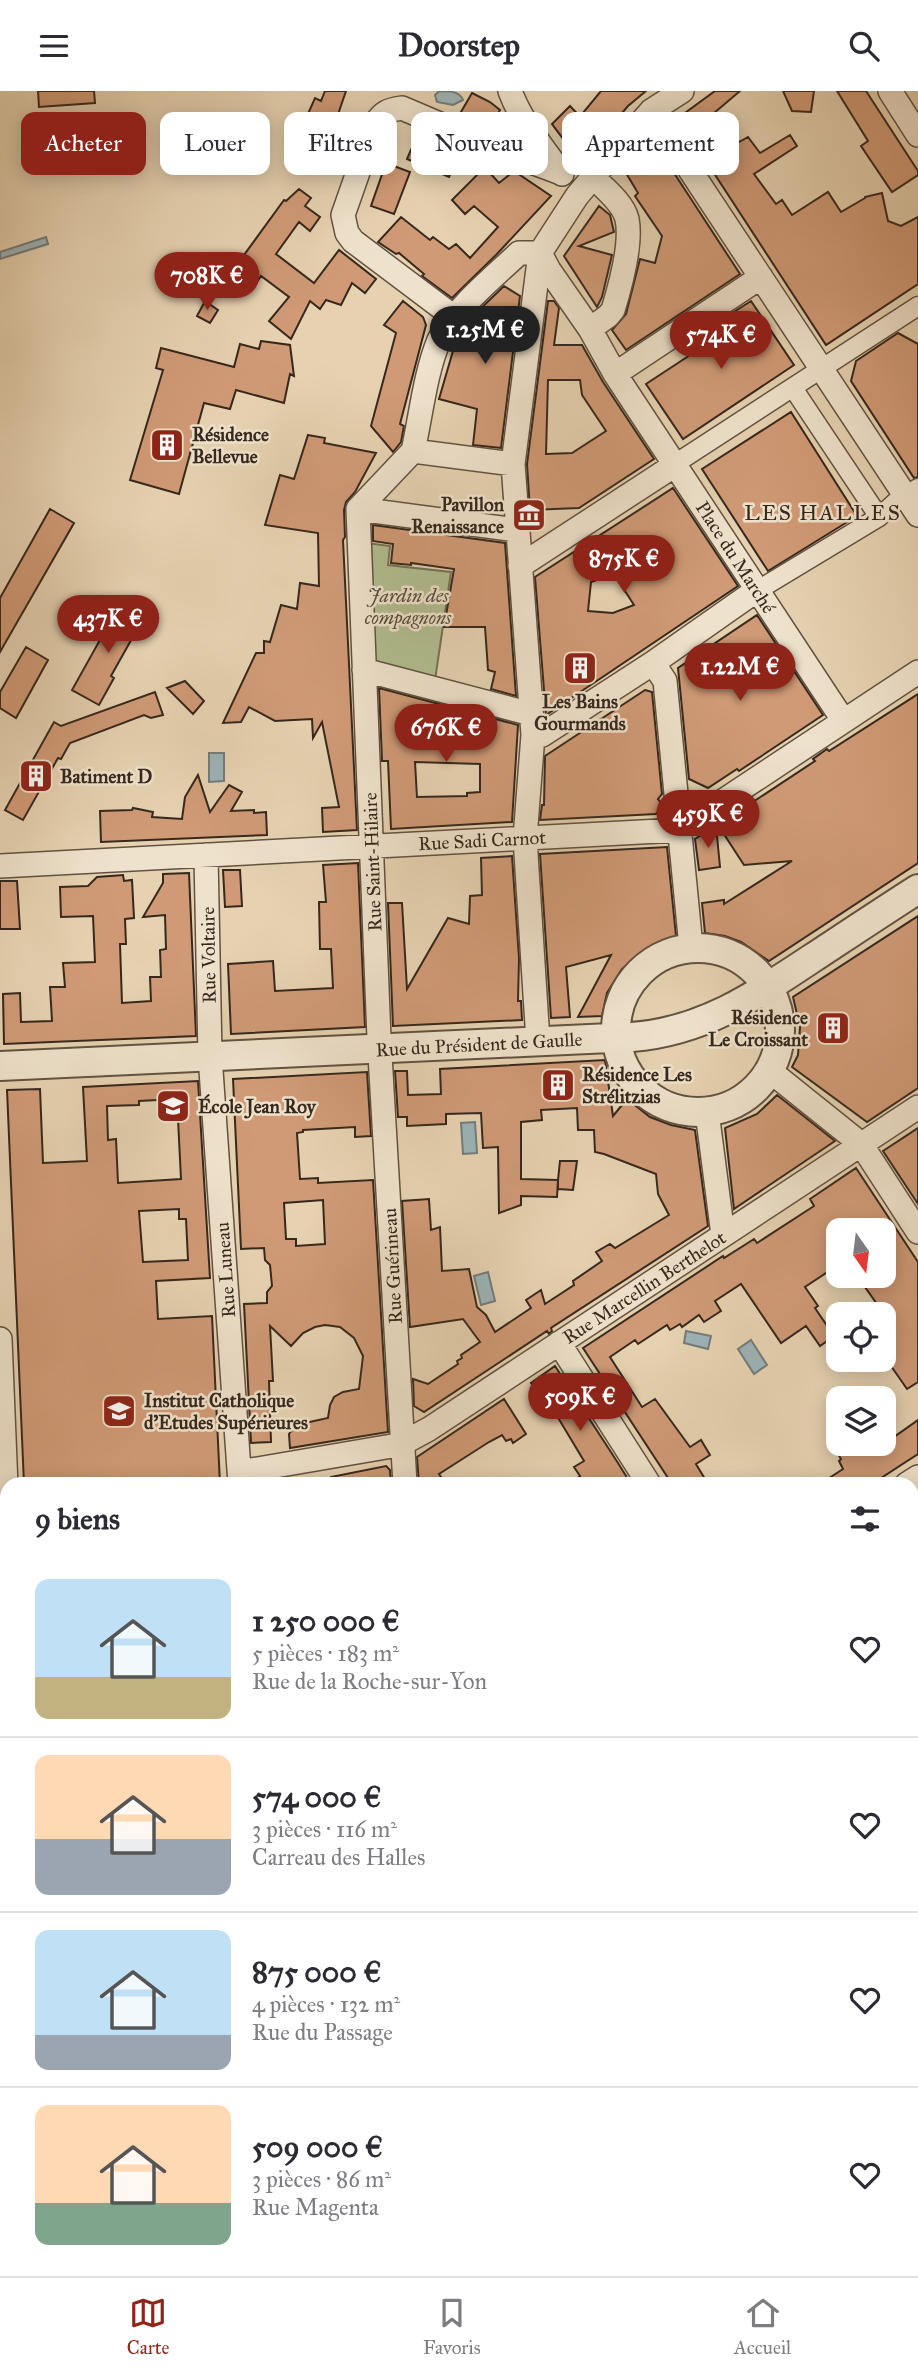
<!DOCTYPE html>
<html lang="fr">
<meta charset="utf-8">
<style>
body{margin:0;font-family:"IM FELL Great Primer",serif;background:#f7f7f7;color:#2b2b33;height:100vh;display:flex;flex-direction:column;font-size:26px;white-space:nowrap}
*{box-sizing:border-box;margin:0}
p{font-size:23px;color:#7c7c81}
.icon{flex:none;width:38px;height:38px;fill:none;stroke:currentColor;stroke-width:2;stroke-linecap:round;stroke-linejoin:round}
.map{position:relative;flex:1;overflow:hidden}
.drawer{position:absolute;left:0px;top:1386px;width:919px;height:800px;display:flex;flex-direction:column;background:#fff;border-radius:21px 21px 0 0;box-shadow:0 4px 18px #0003}
.drawer>*{flex:none}
.guide{position:absolute;left:21px;top:21px;width:877px;height:63px;display:flex;gap:14px}
.needle{width:46px;rotate:166deg}
.buttons{position:absolute;left:826px;top:1127px;display:grid;gap:14px}
.buttons a{display:grid;place-items:center;width:70px;height:70px;border-radius:14px;background:#fff;box-shadow:0 4px 18px #0003;font-size:35px}
.price{position:absolute;translate:-50% -60px;padding:0 16px;border-radius:24px;background:#8f2418;color:#fff;font-size:23px;line-height:46px;filter:drop-shadow(0 2px 4px #0008)}
.price::after{content:'';position:absolute;left:50%;top:42px;width:21px;height:16px;margin-left:-10px;background:inherit;clip-path:polygon(0 0,100% 0,50% 100%)}
.price.active{background:#222;color:#fff}
ul{padding:0;list-style:none}
li{display:flex;align-items:center;gap:21px;height:175px;padding:0 35px}
li+li{border-top:2px solid #e1e1e2}
li span{display:grid;place-items:center;flex:none;width:196px;height:140px;border-radius:14px;color:#555}
li>.icon{margin-inline-start:auto}
span .icon{width:84px;height:84px;fill:#fffc;stroke-width:1}
li b{font-size:30px}
h2{display:flex;justify-content:space-between;align-items:center;height:84px;padding:0 35px;font-size:30px}
.chip{padding:0 24px;border-radius:14px;background:#fff;box-shadow:0 4px 18px #0003;font-size:24px;line-height:63px}
.chip.active{background:#8f2418;color:#fff}
header{display:flex;justify-content:space-between;align-items:center;height:91px;padding:0 35px;background:#fff;font-size:32px;font-weight:700}
.tabs{display:flex;justify-content:space-around;align-items:center;height:98px;border-top:2px solid #e1e1e2;background:#fff;font-size:19px;color:#7c7c81}
.tabs a{display:grid;justify-items:center;gap:4px}
.tabs .active{color:#8f2418}
.map>svg:first-child{display:block}
.green{fill:#b1bd8f;stroke:#747256;stroke-width:2}
.water{fill:#9cb4b8;stroke:#737c7a;stroke-width:2}
.building{fill:#d09a76;stroke:#36281d;stroke-width:2;fill-rule:evenodd}
.lines{fill:none;stroke-linecap:round;stroke-linejoin:round}
.pedestrian-casing{stroke:#625242;stroke-width:21}
.minor-casing{stroke:#625242;stroke-width:26}
.tertiary-casing{stroke:#625242;stroke-width:32}
.secondary-casing{stroke:#36281d;stroke-width:37}
.pedestrian{stroke:#efe2cc;stroke-width:18}
.minor{stroke:#efe2cc;stroke-width:23}
.tertiary{stroke:#efe2cc;stroke-width:28}
.secondary{stroke:#efe2cc;stroke-width:33}
.labels{text-anchor:middle;stroke-width:5;stroke-linejoin:round;paint-order:stroke}
.poi-label{font-size:19px;font-weight:bold;fill:#36281d;stroke:#efe2cc;text-anchor:start}
.street-label{font-size:19px;fill:#36281d;stroke:#efe2cc}
.park-label{font-size:19px;font-style:italic;fill:#554d3a;stroke:#efe2cc}
.neighbourhood-label{font-size:21px;letter-spacing:2px;fill:#36281d;stroke:#efe2cc}
</style>
<header><svg class="icon" aria-label="menu" viewBox="0 0 24 24"><path d="M4 6h16M4 12h16M4 18h16"/></svg>Doorstep<svg class="icon" aria-label="search" viewBox="0 0 24 24"><circle cx="10" cy="10" r="6"/><path d="M15 15l6 6"/></svg></header>
<div class="map">
<svg width="918" height="2185" viewBox="0 0 918 2185">
<rect width="100%" height="100%" fill="#e6d2b1"/>
<filter id="stains"><feTurbulence type="fractalNoise" baseFrequency=".00286" numOctaves="4"/><feColorMatrix values="0 0 0 0 .2 0 0 0 0 .09 0 0 0 0 .02 0 0 0 .5 -.17"/></filter>
<radialGradient id="worn" r=".72"><stop offset=".6" stop-color="#630" stop-opacity="0"/><stop offset="1" stop-color="#630" stop-opacity=".3"/></radialGradient>
<!-- green -->
<path class="green" d="M367 452 390 455 388 474 451 481 435 589 373 575Z"/>
<!-- water -->
<path class="water" d="M439 0C448 0 460 0 463 9L453 14 437 11 435 4Z
M46 146 48 153 0 168V161Z
M209 662H224V690L209 691Z
M475 1031 477 1062 463 1063 461 1032Z
M488 1181 495 1210 481 1214 474 1185Z
M686 1240 711 1245 708 1258 684 1252Z
M751 1249 767 1274 754 1283 738 1258Z"/>
<!-- building -->
<path class="building" d="M38 0H94L95 12 39 16Z
M325 0H346L333 38 344 41 334 68 303 58 307 46 299 43 315 7 321 10Z
M601 0H646L628 15 599 49 582 23Z
M715 0H740L714 22 739 51 748 46 760 62 790 44 797 55 754 83 776 113 782 109 792 124 828 101 841 121 865 107V106L882 102 888 130 901 135 918 126V193L826 254 678 27Z
M783 0H814L811 21 792 20Z
M837 0H866L918 80V84L892 101 861 55 868 50Z
M472 2 490 11 500 19 489 38 470 29 469 26 461 21Z
M570 15 585 31 593 56 583 66 564 49 552 33Z
M417 45 460 63 449 86 407 68Z
M659 59 740 183 626 259 612 239 626 223 640 168 655 172 662 145 635 105 638 102 626 82 635 75 632 71 646 63 649 66Z
M386 72 410 81 394 123 371 115Z
M481 80 489 81 499 92 514 80 551 105 496 164 452 207 422 185 424 183 399 162 396 163 378 151 401 126 430 149 433 146 449 158 456 153 470 167 498 136 474 115 465 123 452 109Z
M299 98 311 107 305 115 320 126 310 140 299 131 276 163 314 192 339 159 376 188 365 202 352 192 341 214 326 209 320 218 310 210 291 248 269 230 289 206 261 185 257 191 236 175 284 109 286 110Z
M599 115 610 124 614 141 579 155 612 164 602 206 597 216 564 165Z
M504 195 520 205 501 357 473 354 477 318 439 308 455 253H453L457 245 474 224Z
M205 210 218 219 210 232 197 225Z
M403 210 423 226 426 234 400 333 404 335 401 351 393 361 371 335 396 242 384 234Z
M548 210H554L559 217 554 254H582L603 291 654 368 579 417 530 419 527 373ZM548 289H580L582 304 606 340 572 362 546 363Z
M751 210 794 274 683 348 646 293 719 245 712 235Z
M898 242 918 253V386L914 387 851 290 856 270Z
M261 250 290 254 294 285 290 283 284 312 236 299 230 318 204 312 179 403 130 389 163 279 156 277 161 257 234 276 240 253 259 258Z
M791 321 857 425 768 480 702 378Z
M308 344 325 347 324 352 376 362 355 401 346 411 344 419 345 446 343 449 357 739 323 741 322 717 339 716 322 631 313 647 312 628 275 630 249 616 241 631 223 632 256 562H264V550L270 551 281 514 297 518 300 492 319 495 318 442 265 434 280 384 294 388Z
M673 397 738 495 546 624 535 486ZM614 483 634 514 613 522 588 520 591 491Z
M50 418 74 432 0 561V507Z
M373 434 505 452 516 605 491 598 495 581 488 579 485 536H444L454 478 411 472V474L391 472 393 453 373 450Z
M120 513 144 526 111 585 114 587 99 614 72 599Z
M757 524 823 624 739 680 737 678 708 697 689 688 678 577Z
M26 556 48 569 16 627 0 617V601Z
M185 590 204 610 193 623 167 597Z
M379 597 518 634 512 731 391 738 388 670H382ZM415 671 480 673V701L467 702V705L417 706Z
M645 599 652 601 662 703 658 708 663 715 656 723 540 729 542 714H544L545 665Z
M155 601 163 624 151 627 144 624 70 652 61 668 58 667 23 729 5 719 54 631 61 635Z
M918 603V772L769 870 741 851 725 845 705 842 702 812 724 809V813L792 770 744 774 718 734 815 670 813 668 827 658 829 660Z
M198 684 210 721 229 694 242 701 231 720 254 719V722L266 721 267 744 101 751 100 720 132 719 133 717 153 721 152 726 182 728 185 706Z
M716 735 720 776 699 779 695 748Z
M667 756 676 845 651 856 622 878 607 902 602 925 578 926 611 864 566 876 570 926 551 927 540 763Z
M512 765 519 867 518 910H521L522 929 393 935 388 812H402L407 898 448 827 469 833 470 805 482 804 481 767Z
M358 772 365 936 231 943 228 873 273 870 275 900 333 897 331 858H320L319 811H326L323 774Z
M223 779H240L242 815 225 816Z
M189 782 196 945 4 953 3 903 20 902 21 931 52 930 50 896H65L63 872 95 871 93 825 61 826 60 796 88 795 97 786 123 784 124 790 132 789 134 827 125 828 126 853H120L122 912 151 910 150 886H161L160 859 166 858 165 824 143 826 163 792V783Z
M0 790H17L20 838H0Z
M918 825V997L867 1031 792 976 798 964 800 936 793 906Z
M605 969 613 1025 627 1008 650 1026 671 1034 695 1039 708 1135 551 1237 552 1240 549 1243 547 1240 424 1321 414 1315 413 1288 428 1293 458 1273 457 1270 462 1267 461 1264 480 1251 463 1228 410 1236 402 1110 429 1108 431 1139 440 1136 442 1180 469 1178 477 1216 486 1224 495 1241 531 1217 526 1209 541 1199 545 1213 574 1194 573 1190 602 1170 596 1161 610 1153 615 1157 669 1124 658 1103 656 1083 604 1063 595 1061 594 1039H578L577 1017 541 1019 542 1029 521 1031V1088L558 1089 560 1070H577L573 1099 558 1098V1089L557 1106 521 1105V1114L499 1122 498 1056 483 1057 481 1022 446 1023V1033L407 1035V1026H398L395 980H407L408 1004 441 1003 440 978Z
M367 981 371 1045 355 1046V1036L303 1039V1041L297 1042 300 1088 318 1087V1092L373 1089 388 1341 290 1357 289 1343 296 1334 328 1327 330 1314 334 1306 343 1301 359 1298 363 1265 354 1247 340 1236 325 1234 315 1236 303 1242 291 1255 270 1235 273 1290H269L271 1351 251 1352 244 1213 267 1212V1201L272 1195 270 1174 265 1169 264 1157 241 1158 233 988ZM323 1109 325 1153 296 1155V1148H286L284 1112Z
M198 990 210 1187 156 1190 158 1228 212 1225 220 1393H24L7 999 40 998 43 1072 87 1070 83 996ZM177 1008 181 1088 118 1092 116 1048 108 1049 107 1015 139 1014V1010ZM179 1118V1128H186L188 1169 143 1171 139 1120Z
M777 1004 835 1050 734 1118 725 1037 757 1023Z
M918 1037V1113L883 1060Z
M856 1077 918 1171V1291L907 1298 891 1275 884 1279V1223L865 1196 867 1195 861 1185H884V1139H838V1174L805 1196 818 1215 815 1217 834 1245 820 1255 806 1235 781 1252 741 1193 715 1210 721 1220 704 1231 699 1224 682 1236 680 1233 670 1239 667 1234 638 1253 635 1249 610 1266 642 1316 655 1308 690 1356 701 1349 710 1364 696 1373 708 1393H672L583 1257 723 1165 724 1167 754 1148 757 1152 814 1115 810 1108Z
M555 1275 618 1372 631 1393H570L580 1385 574 1376 584 1370 548 1310 544 1312 531 1292Z
M504 1308 526 1343 513 1352 511 1348 506 1350 502 1344 489 1351 439 1383 446 1393H419L417 1366Z
M918 1329V1363L898 1376 872 1393H820L843 1378 839 1370 841 1368 838 1363 844 1359 839 1353H884Z
M386 1375 390 1379 391 1393H332L331 1386Z"/>
<g class="lines">
<!-- pedestrian casing -->
<g class="pedestrian-casing">
<path id="pedestrian" d="M793 297 879 426
M684 367 918 215
M768 493 879 426 899 408 918 397"/>
</g>
<!-- minor casing -->
<g class="minor-casing">
<path id="minor" d="M510 0C521 30 543 57 562 83
M890 0 918 44
M651 20 918 424
M540 162 549 179 590 238 615 283 843 629
M454 226 353 150 347 142 343 124 375 33C383 21 388 19 402 17L510 63 561 82
M590 238 608 225 613 219C620 196 632 152 627 128 623 112 604 97 593 86
M615 283 761 186
M413 360 513 373 533 644 525 747 538 950
M413 360C421 324 425 283 439 249 453 219 495 185 519 162H540
M413 360 358 418 517 439
M513 373 540 162 577 105 593 86 651 20 682 0
M358 418 379 947 405 1393
M520 475 675 374
M653 572 665 590 691 856
M364 579 531 623
M533 644H542L653 572 757 499
M206 764 210 965 240 1393
M0 775 679 739 918 581
M770 980 861 1053 918 1141
M707 1021 723 1144
M0 1248 7 1420
M559 1252 649 1393
M240 1381 392 1355 403 1352 429 1338 918 1016
M907 1393 918 1386
M0 1486 7 1463
M0 1626 7 1625
M912 1756 918 1752
M0 1804 7 1802
M115 2185 116 2179"/>
</g>
<!-- tertiary casing -->
<g class="tertiary-casing">
<path id="tertiary" d="M616 939a82 82 0 1 1 164 0a82 82 0 1 1-164 0Z
M0 975 632 946C701 941 754 906 811 868 846 845 882 821 918 798"/>
</g>
<!-- secondary casing -->
<g class="secondary-casing">
<path id="secondary" d="M0 1486 7 1489
M912 1827 918 1829
M828 2185 829 2179"/>
</g>
<!-- pedestrian -->
<use href="#pedestrian" class="pedestrian"/>
<!-- minor -->
<use href="#minor" class="minor"/>
<!-- tertiary -->
<use href="#tertiary" class="tertiary"/>
<!-- secondary -->
<use href="#secondary" class="secondary"/>
</g>
<!-- icons -->
<defs>
<g id="building-square" transform="scale(1.75)"><rect x="-9" y="-9" width="18" height="18" rx="4" fill="#8f2418" stroke="#efe2cc"/><path d="M-4-6H4V6H1V3H-1V6H-4ZM-2.5-4.3h1.7v1.8h-1.7ZM.8-4.3h1.7v1.8H.8ZM-2.5-1h1.7V.8h-1.7ZM.8-1h1.7V.8H.8Z" fill="#fff"/></g>
<g id="museum-square" transform="scale(1.75)"><rect x="-9" y="-9" width="18" height="18" rx="4" fill="#8f2418" stroke="#efe2cc"/><path d="M0-6L6-3V-2H-6V-3ZM-5-1h2V3h-2ZM-1-1h2V3h-2ZM3-1h2V3H3ZM-6 4H6V6H-6Z" fill="#fff"/></g>
<g id="school-square" transform="scale(1.75)"><rect x="-9" y="-9" width="18" height="18" rx="4" fill="#8f2418" stroke="#efe2cc"/><path d="M0-5L7-2L0 1L-7-2ZM-4 1L0 2.5L4 1V4Q0 6-4 4Z" fill="#fff"/></g>
<g id="university-square" transform="scale(1.75)"><rect x="-9" y="-9" width="18" height="18" rx="4" fill="#8f2418" stroke="#efe2cc"/><path d="M0-5L7-2L0 1L-7-2ZM-4 1L0 2.5L4 1V4Q0 6-4 4Z" fill="#fff"/></g>
</defs>
<g fill-rule="evenodd">
<use href="#building-square" x="167" y="354"/>
<use href="#museum-square" x="529" y="424"/>
<use href="#building-square" x="580" y="577"/>
<use href="#building-square" x="36" y="685"/>
<use href="#building-square" x="833" y="937"/>
<use href="#building-square" x="558" y="994"/>
<use href="#school-square" x="173" y="1015"/>
<use href="#university-square" x="119" y="1320"/>
</g>
<g class="labels">
<!-- poi labels -->
<g class="poi-label">
<text x="192" y="350">Résidence<tspan x="192" dy="22">Bellevue</tspan></text>
<text x="504" y="420" text-anchor="end">Pavillon<tspan x="504" dy="22">Renaissance</tspan></text>
<text x="580" y="617" text-anchor="middle">Les Bains<tspan x="580" dy="22">Gourmands</tspan></text>
<text x="60" y="692">Batiment D</text>
<text x="808" y="933" text-anchor="end">Résidence<tspan x="808" dy="22">Le Croissant</tspan></text>
<text x="582" y="990">Résidence Les<tspan x="582" dy="22">Strélitzias</tspan></text>
<text x="198" y="1022">École Jean Roy</text>
<text x="144" y="1316">Institut Catholique<tspan x="144" dy="22">d'Etudes Supérieures</tspan></text>
</g>
<!-- street labels -->
<g class="street-label">
<text transform="translate(736 466) rotate(57)" y="7">Place du Marché</text>
<text transform="translate(482 749) rotate(-3)" y="7">Rue Sadi Carnot</text>
<text transform="translate(372 771) rotate(-92)" y="7">Rue Saint-Hilaire</text>
<text transform="translate(208 864) rotate(-91)" y="7">Rue Voltaire</text>
<text transform="translate(479 953) rotate(-3)" y="7">Rue du Président de Gaulle</text>
<text transform="translate(392 1175) rotate(-93)" y="7">Rue Guérineau</text>
<text transform="translate(225 1179) rotate(-94)" y="7">Rue Luneau</text>
<text transform="translate(644 1196) rotate(-33)" y="7">Rue Marcellin Berthelot</text>
</g>
<!-- park labels -->
<g class="park-label">
<text x="408" y="511">Jardin des<tspan x="408" dy="22">compagnons</tspan></text>
</g>
<!-- neighbourhood labels -->
<g class="neighbourhood-label">
<text x="823" y="429">LES HALLES</text>
</g>
</g>
<rect width="100%" height="100%" filter="url(#stains)"/>
<rect width="100%" height="100%" fill="url(#worn)"/>
</svg>
<div class="buttons">
<a><svg class="needle" viewBox="-14 -14 28 28"><path d="M0-13l5 13h-10z" fill="#e53935"/><path d="M0 13l5-13h-10z" fill="#7c7c81"/></svg></a>
<a><svg class="icon" aria-label="locate" viewBox="0 0 24 24"><circle cx="12" cy="12" r="6"/><path d="M12 2v4M12 18v4M2 12h4M18 12h4"/></svg></a>
<a><svg class="icon" aria-label="layers" viewBox="0 0 24 24"><path d="M12 4l9 5-9 5-9-5zM3 14l9 5 9-5"/></svg></a>
</div>
<b class="price" style="left:207px;top:221px">708K €</b>
<b class="price active" style="left:485px;top:275px">1.25M €</b>
<b class="price" style="left:721px;top:280px">574K €</b>
<b class="price" style="left:624px;top:504px">875K €</b>
<b class="price" style="left:108px;top:564px">437K €</b>
<b class="price" style="left:740px;top:612px">1.22M €</b>
<b class="price" style="left:446px;top:673px">676K €</b>
<b class="price" style="left:708px;top:759px">459K €</b>
<b class="price" style="left:580px;top:1342px">509K €</b>
<div class="guide">
<a class="chip active">Acheter</a>
<a class="chip">Louer</a>
<a class="chip">Filtres</a>
<a class="chip">Nouveau</a>
<a class="chip">Appartement</a>
</div>
<section class="drawer">
<h2>9 biens<svg class="icon" aria-label="filters" viewBox="0 0 24 24"><path d="M4 7h16M4 17h16"/><circle cx="9" cy="7" r="2"/><circle cx="15" cy="17" r="2"/></svg></h2>
<ul>
<li><span style="background:linear-gradient(#bfe0f5 70%,#c2b280 0)"><svg class="icon" aria-label="home" viewBox="0 0 24 24"><path d="M3 11l9-7 9 7M6 9v11h12V9"/></svg></span><div><b>1 250 000 €</b><p>5 pièces · 183 m²</p><p>Rue de la Roche-sur-Yon</p></div><svg class="icon" aria-label="heart" viewBox="0 0 24 24"><path d="M12 20l-8-8c-3-5 5-10 8-4 3-6 11-1 8 4z"/></svg></li>
<li><span style="background:linear-gradient(#ffd9b3 60%,#9aa5b1 0)"><svg class="icon" aria-label="home" viewBox="0 0 24 24"><path d="M3 11l9-7 9 7M6 9v11h12V9"/></svg></span><div><b>574 000 €</b><p>3 pièces · 116 m²</p><p>Carreau des Halles</p></div><svg class="icon" aria-label="heart" viewBox="0 0 24 24"><path d="M12 20l-8-8c-3-5 5-10 8-4 3-6 11-1 8 4z"/></svg></li>
<li><span style="background:linear-gradient(#bfe0f5 75%,#9aa5b1 0)"><svg class="icon" aria-label="home" viewBox="0 0 24 24"><path d="M3 11l9-7 9 7M6 9v11h12V9"/></svg></span><div><b>875 000 €</b><p>4 pièces · 132 m²</p><p>Rue du Passage</p></div><svg class="icon" aria-label="heart" viewBox="0 0 24 24"><path d="M12 20l-8-8c-3-5 5-10 8-4 3-6 11-1 8 4z"/></svg></li>
<li><span style="background:linear-gradient(#ffd9b3 70%,#7fa58c 0)"><svg class="icon" aria-label="home" viewBox="0 0 24 24"><path d="M3 11l9-7 9 7M6 9v11h12V9"/></svg></span><div><b>509 000 €</b><p>3 pièces · 86 m²</p><p>Rue Magenta</p></div><svg class="icon" aria-label="heart" viewBox="0 0 24 24"><path d="M12 20l-8-8c-3-5 5-10 8-4 3-6 11-1 8 4z"/></svg></li>
</ul>
</section>
</div>
<nav class="tabs">
<a class="active"><svg class="icon" aria-label="map" viewBox="0 0 24 24"><path d="M3 6l6-2 6 2 6-2v14l-6 2-6-2-6 2zM9 4v14M15 6v14"/></svg>Carte</a>
<a><svg class="icon" aria-label="saved" viewBox="0 0 24 24"><path d="M7 4h10v16l-5-4-5 4z"/></svg>Favoris</a>
<a><svg class="icon" aria-label="home" viewBox="0 0 24 24"><path d="M3 11l9-7 9 7M6 9v11h12V9"/></svg>Accueil</a>
</nav>
